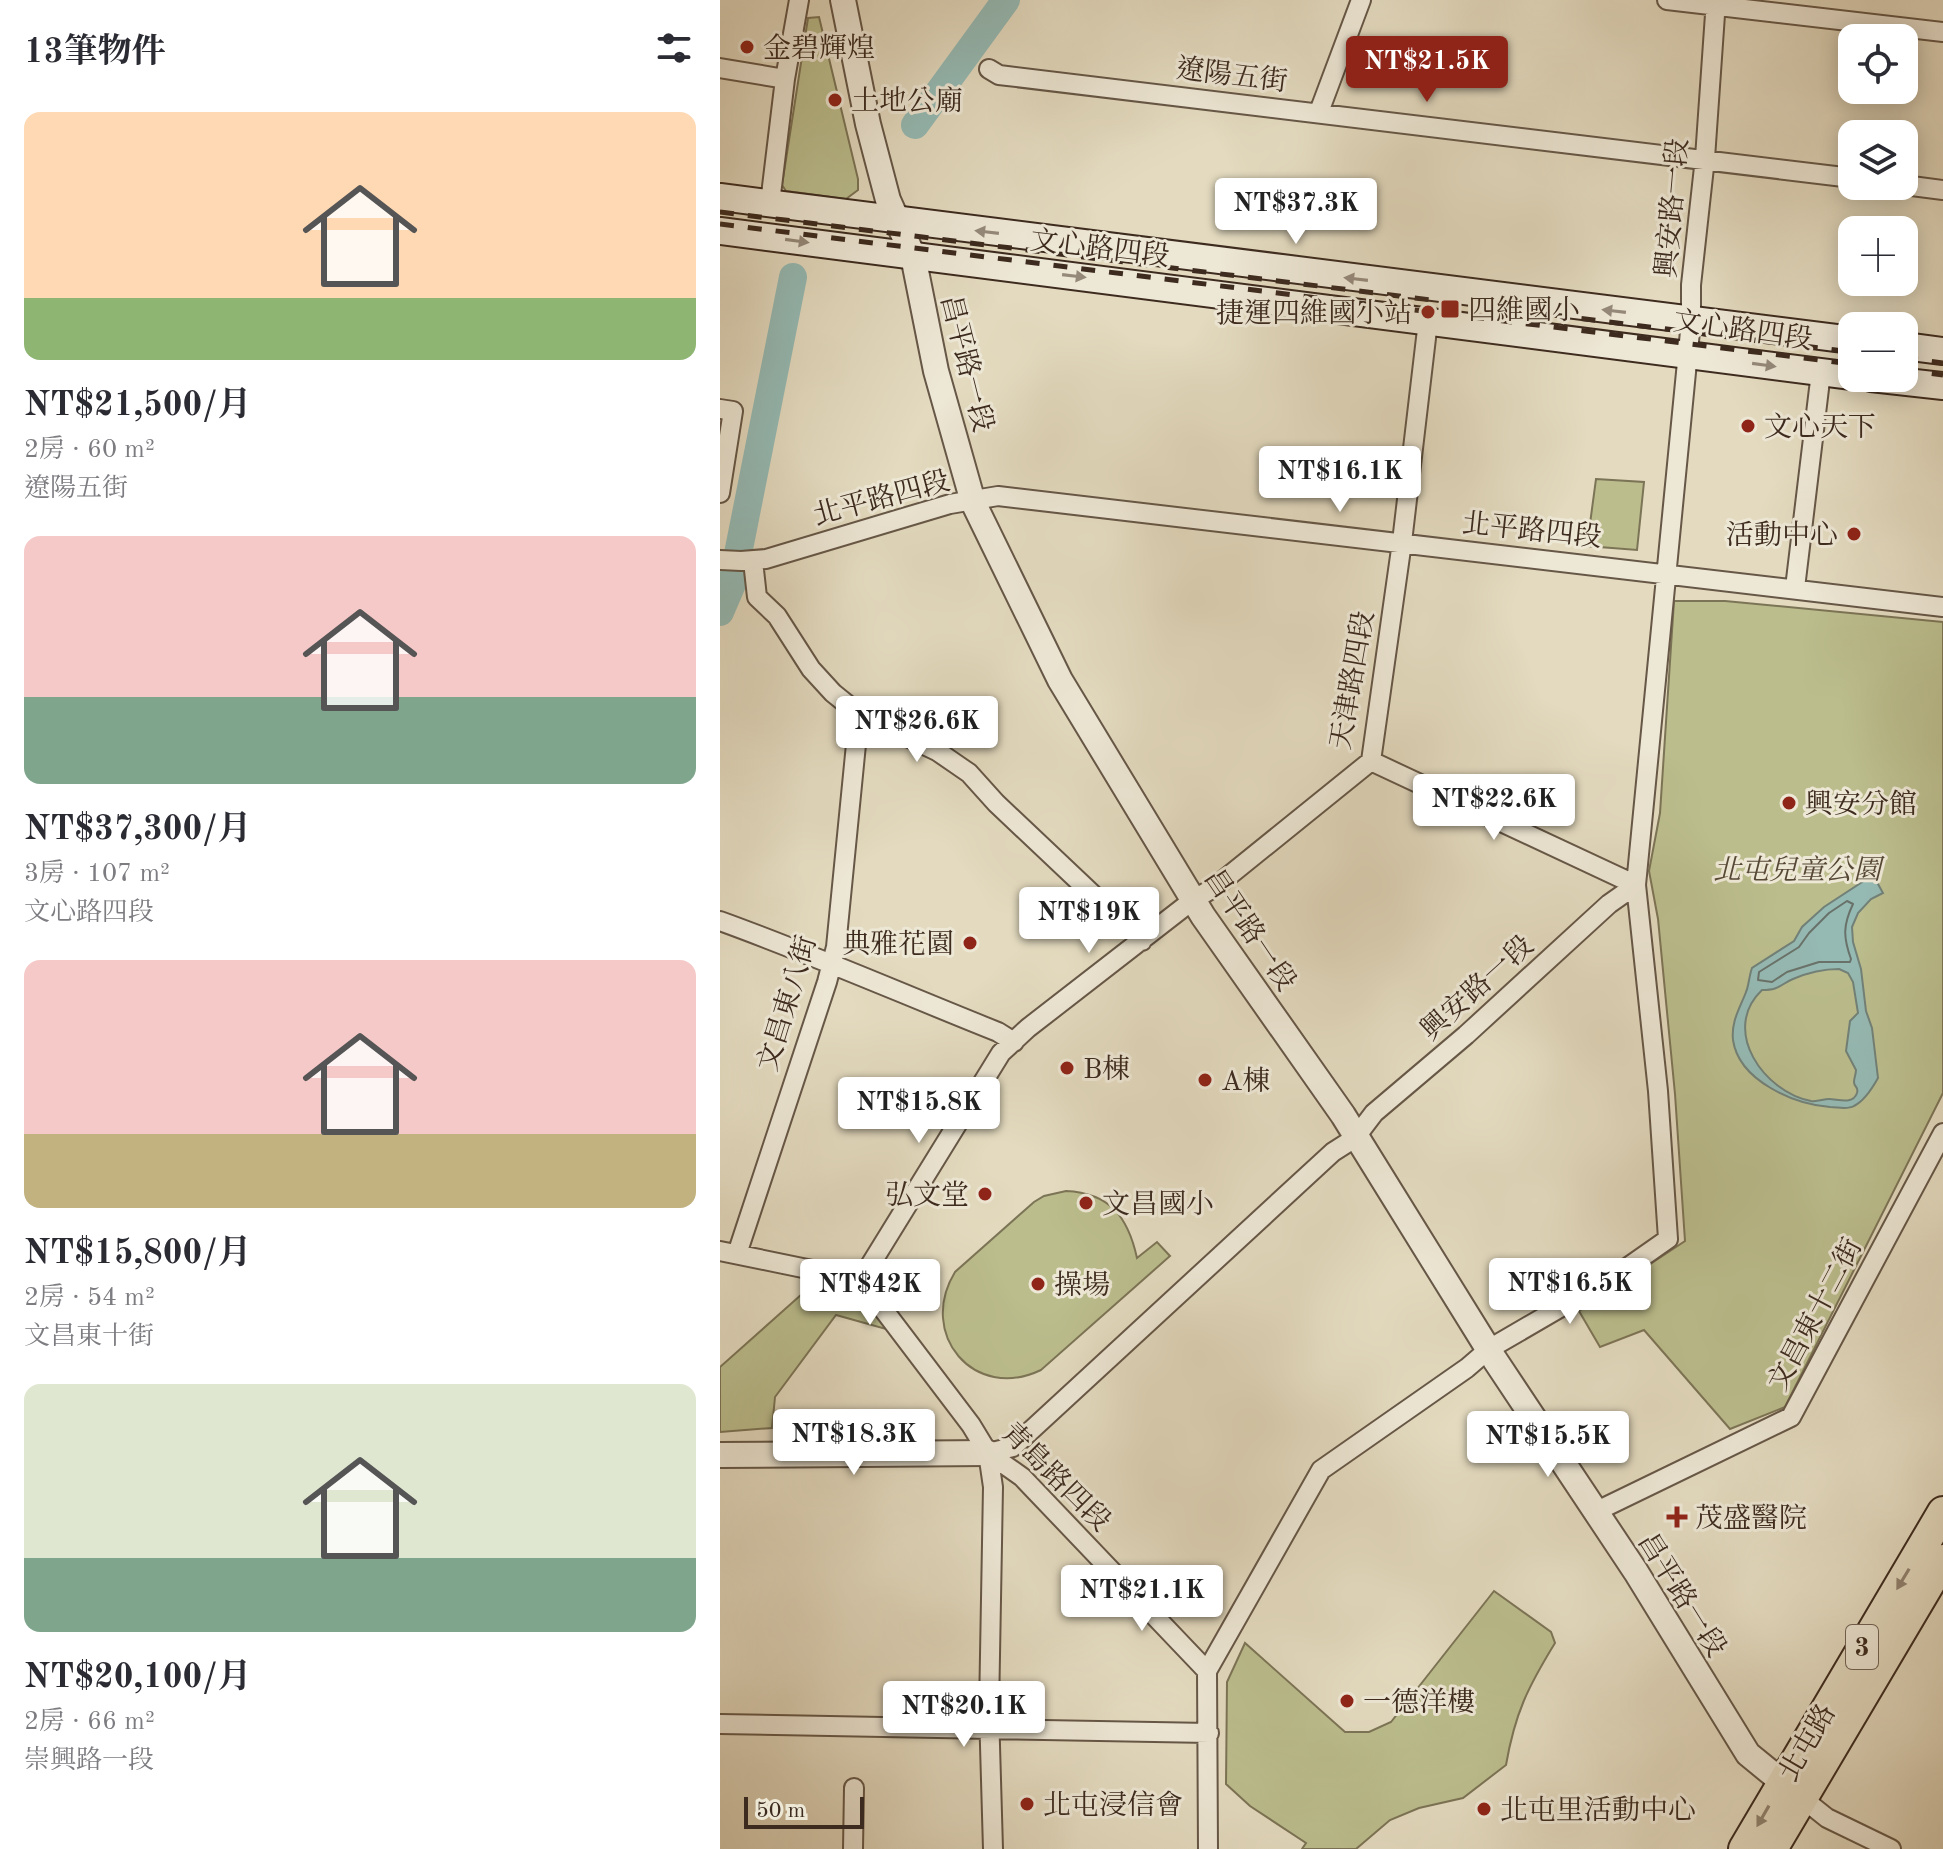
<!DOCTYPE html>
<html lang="zh-TW">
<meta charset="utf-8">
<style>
body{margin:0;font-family:"Old Standard TT","Noto Serif TC",serif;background:#f7f7f7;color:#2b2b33;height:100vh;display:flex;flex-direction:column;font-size:30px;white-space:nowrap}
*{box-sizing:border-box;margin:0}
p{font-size:26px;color:#7c7c81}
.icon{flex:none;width:44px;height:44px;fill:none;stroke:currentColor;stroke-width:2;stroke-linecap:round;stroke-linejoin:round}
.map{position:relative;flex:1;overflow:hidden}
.side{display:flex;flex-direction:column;background:#fff;width:720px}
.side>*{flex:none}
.fabs{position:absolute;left:1118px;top:24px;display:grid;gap:16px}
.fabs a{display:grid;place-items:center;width:80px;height:80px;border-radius:16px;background:#fff;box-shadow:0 4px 20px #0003;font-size:40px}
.scale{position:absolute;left:24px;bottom:20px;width:120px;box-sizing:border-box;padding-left:8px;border:4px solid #3d2b1f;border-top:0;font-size:22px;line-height:28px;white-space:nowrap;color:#3d2b1f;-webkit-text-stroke:6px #ede7d5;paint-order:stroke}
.price{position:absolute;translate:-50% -68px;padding:0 18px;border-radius:8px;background:#fff;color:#222;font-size:26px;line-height:52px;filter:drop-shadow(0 2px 4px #0008)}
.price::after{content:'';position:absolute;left:50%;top:48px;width:24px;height:18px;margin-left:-12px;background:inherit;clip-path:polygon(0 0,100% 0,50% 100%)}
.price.on{background:#8f2418;color:#fff}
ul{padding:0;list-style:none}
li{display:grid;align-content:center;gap:16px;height:424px;padding:0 24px}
li span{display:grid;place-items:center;height:248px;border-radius:16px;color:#555}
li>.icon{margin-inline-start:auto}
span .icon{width:144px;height:144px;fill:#fffc;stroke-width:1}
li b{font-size:34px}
h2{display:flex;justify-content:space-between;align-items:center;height:96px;padding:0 24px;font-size:34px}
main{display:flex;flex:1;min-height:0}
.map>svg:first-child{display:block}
.green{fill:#bbbd8d;stroke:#7c7456;stroke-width:2}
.water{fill:#95bab4;stroke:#728178;stroke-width:2;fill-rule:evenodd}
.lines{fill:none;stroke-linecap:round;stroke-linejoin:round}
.shore{stroke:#69726a;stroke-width:2}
.river{stroke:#95bab4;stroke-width:28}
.minor-casing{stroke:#665747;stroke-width:22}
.tertiary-casing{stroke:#665747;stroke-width:28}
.secondary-casing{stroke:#3d2b1f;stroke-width:30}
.primary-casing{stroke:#3d2b1f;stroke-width:34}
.minor{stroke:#ede7d5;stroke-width:18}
.tertiary{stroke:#ede7d5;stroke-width:24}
.secondary{stroke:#ede7d5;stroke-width:26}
.primary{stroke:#e3dabf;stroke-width:30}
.rail{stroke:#3d2b1f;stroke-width:5;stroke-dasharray:14 14;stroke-linecap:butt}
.oneway{fill:#95897a}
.oneway2{fill:#90826f}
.poi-dot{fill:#8f2418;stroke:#ede7d5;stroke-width:3}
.labels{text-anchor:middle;stroke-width:6;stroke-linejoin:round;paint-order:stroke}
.shield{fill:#ede7d5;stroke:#726356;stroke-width:2}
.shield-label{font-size:26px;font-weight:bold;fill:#3d2b1f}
.poi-label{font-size:28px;fill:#3d2b1f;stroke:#ede7d5;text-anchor:start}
.street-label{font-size:28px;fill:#3d2b1f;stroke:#ede7d5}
.park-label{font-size:28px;font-style:italic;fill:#564835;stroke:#ede7d5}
</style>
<main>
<section class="side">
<h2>13筆物件<svg class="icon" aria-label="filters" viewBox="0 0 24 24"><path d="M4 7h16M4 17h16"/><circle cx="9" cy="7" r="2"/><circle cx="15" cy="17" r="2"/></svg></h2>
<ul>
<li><span style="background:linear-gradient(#ffd9b3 75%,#8fb573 0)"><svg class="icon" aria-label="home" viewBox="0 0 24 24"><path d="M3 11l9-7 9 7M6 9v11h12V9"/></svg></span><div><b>NT$21,500/月</b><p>2房 · 60 m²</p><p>遼陽五街</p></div></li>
<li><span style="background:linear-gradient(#f6c9c9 65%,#7fa58c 0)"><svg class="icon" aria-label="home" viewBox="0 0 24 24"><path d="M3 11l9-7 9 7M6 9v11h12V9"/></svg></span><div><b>NT$37,300/月</b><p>3房 · 107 m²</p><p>文心路四段</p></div></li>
<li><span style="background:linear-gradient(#f6c9c9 70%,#c2b280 0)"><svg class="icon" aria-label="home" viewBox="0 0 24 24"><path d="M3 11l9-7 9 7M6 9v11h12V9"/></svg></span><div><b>NT$15,800/月</b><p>2房 · 54 m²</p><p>文昌東十街</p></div></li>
<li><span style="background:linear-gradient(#dfe7d0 70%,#7fa58c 0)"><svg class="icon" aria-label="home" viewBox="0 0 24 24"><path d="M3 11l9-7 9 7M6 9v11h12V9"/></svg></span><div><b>NT$20,100/月</b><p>2房 · 66 m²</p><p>崇興路一段</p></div></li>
</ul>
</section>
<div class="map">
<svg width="1223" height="1849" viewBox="0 0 1223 1849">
<rect width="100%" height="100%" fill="#e3dabf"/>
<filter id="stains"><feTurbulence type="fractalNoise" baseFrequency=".0025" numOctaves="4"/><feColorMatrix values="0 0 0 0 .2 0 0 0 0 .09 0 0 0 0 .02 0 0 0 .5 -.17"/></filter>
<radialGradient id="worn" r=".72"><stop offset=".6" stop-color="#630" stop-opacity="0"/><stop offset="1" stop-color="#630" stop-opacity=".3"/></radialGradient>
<!-- green -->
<path class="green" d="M99 17 138 179V190L126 199 66 191 62 185 88 18Z
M876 479 924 482 917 550 867 546Z
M954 601H1005L1223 622V1093L1065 1407 1010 1429 924 1330 880 1347 859 1311 965 1241 955 1094 938 919 929 871 940 813Z
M346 1191C390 1193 408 1217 417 1258L437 1242 450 1256 321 1370C254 1402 197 1334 235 1272L314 1202 324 1196Z
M101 1277 134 1284 173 1331 116 1315 55 1397 52 1428 0 1432V1367Z
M774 1591 831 1632 835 1643C808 1687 795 1713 786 1765L743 1798 699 1808 670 1820 636 1849H582L586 1843 530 1806 506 1784 507 1682 525 1643 625 1732H649L671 1722Z"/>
<!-- water -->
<path class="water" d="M1153 875 1163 893 1151 899 1138 913 1132 927 1133 942 1141 969 1146 1011 1152 1028 1158 1078C1153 1087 1144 1101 1134 1106 1127 1110 1118 1107 1110 1107 1074 1104 1019 1081 1013 1040 1011 1021 1020 1008 1026 992 1029 985 1029 976 1032 968L1074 941 1082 927 1104 907ZM1119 969 1128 973 1133 982 1138 1013 1130 1021 1126 1051 1136 1070C1136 1074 1134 1078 1134 1082 1134 1088 1139 1086 1137 1093 1133 1105 1118 1099 1109 1099 1103 1099 1098 1102 1091 1101 1044 1092 1000 1030 1042 990 1060 990 1059 985 1073 979 1087 973 1104 969 1119 969Z"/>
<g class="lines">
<!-- shore -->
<path class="shore" d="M1127 901 1133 904C1123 925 1123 937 1131 959L1130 962H1099L1067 972 1052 982 1038 980 1039 972 1079 947 1089 933 1109 913Z"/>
<!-- river -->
<path class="river" d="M195 125 286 0
M0 612 12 584 73 277"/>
<!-- minor casing -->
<g class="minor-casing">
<path id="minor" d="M947 0 1223 32
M0 68 65 79
M269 69 279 75 1132 178
M599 112 641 0
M1184 185 1223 190
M50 203 65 79 79 0
M0 409 13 411 0 493
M0 560 21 561 46 559 230 504 278 496 1223 607
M33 561 37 597 57 616 91 669 113 693 139 714 217 751 249 773 276 803 422 941
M1075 588 1101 372
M0 921C94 955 185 995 278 1032L294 1042
M0 1251 141 1280 251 1425 268 1453 302 1477 487 1671 488 1849
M17 1254 107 982 116 947 139 714
M141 1280 281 1053 308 1028 473 900 495 887 651 761 682 542 708 321
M268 1453 293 1447 613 1152 635 1138 654 1113 746 1035 889 904 916 885 971 321V285L985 158 996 0
M268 1453 273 1487 269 1711 273 1849
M877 1511 1071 1417 1223 1133
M487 1671 601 1470 747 1368 769 1349 898 1274 948 1239 938 1091 916 885 651 761
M0 1724 489 1733
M1082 1798 1107 1818 1171 1849
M133 1849 134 1788"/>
</g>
<!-- tertiary casing -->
<g class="tertiary-casing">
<path id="tertiary" d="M123 0 148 124 168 200 193 256 216 371 253 502 340 680 483 916 623 1115 775 1360 916 1572 1028 1754 1077 1794
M0 1455 268 1453"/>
</g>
<!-- secondary casing -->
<g class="secondary-casing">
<path id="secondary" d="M0 197 1132 340
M0 231 1132 376
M1184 346 1223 351
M1151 378 1223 386"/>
</g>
<!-- primary casing -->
<g class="primary-casing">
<path id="primary" d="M1024 1849 1223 1512
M1052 1849 1223 1560"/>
</g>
<!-- minor -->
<use href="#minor" class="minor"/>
<!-- tertiary -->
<use href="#tertiary" class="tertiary"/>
<!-- secondary -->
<use href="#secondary" class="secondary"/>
<!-- primary -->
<use href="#primary" class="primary"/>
<!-- rail -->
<path class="rail" d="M0 212 1132 352
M0 224 1132 364
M1184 358 1223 363
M1184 370 1223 375"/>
</g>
<!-- one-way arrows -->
<defs><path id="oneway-solid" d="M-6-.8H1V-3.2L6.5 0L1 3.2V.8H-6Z" transform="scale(2)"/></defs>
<g class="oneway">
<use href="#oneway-solid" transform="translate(267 232) rotate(-173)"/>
<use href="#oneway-solid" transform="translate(77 241) rotate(8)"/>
<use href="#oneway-solid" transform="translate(354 276) rotate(7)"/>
<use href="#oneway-solid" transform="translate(636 279) rotate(-173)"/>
<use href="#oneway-solid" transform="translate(894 311) rotate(-173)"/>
<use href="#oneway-solid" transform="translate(1044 365) rotate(8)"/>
</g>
<g class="oneway2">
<use href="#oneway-solid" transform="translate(1183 1579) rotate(121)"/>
<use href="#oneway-solid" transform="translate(1043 1816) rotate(120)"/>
</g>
<!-- markers -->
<g class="poi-dot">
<circle cx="27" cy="47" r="8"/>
<circle cx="115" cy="100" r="8"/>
<rect x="720" y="299" width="20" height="20" rx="4"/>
<circle cx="708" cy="312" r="8"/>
<circle cx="1028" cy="426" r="8"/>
<circle cx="1134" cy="534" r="8"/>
<circle cx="1069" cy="803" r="8"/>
<circle cx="250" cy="943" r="8"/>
<circle cx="347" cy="1068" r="8"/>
<circle cx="485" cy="1080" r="8"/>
<circle cx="265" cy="1194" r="8"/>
<circle cx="366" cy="1203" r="8"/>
<circle cx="318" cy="1284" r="8"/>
<path d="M953 1505h8v8h8v8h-8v8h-8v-8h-8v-8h8z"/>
<circle cx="627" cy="1701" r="8"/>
<circle cx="307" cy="1804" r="8"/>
<circle cx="764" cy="1809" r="8"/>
</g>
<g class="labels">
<!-- shield labels -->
<rect class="shield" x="1126" y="1625" width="32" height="44" rx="6"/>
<g class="shield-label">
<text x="1142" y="1656">3</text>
</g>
<!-- poi labels -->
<g class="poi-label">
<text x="43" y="57">金碧輝煌</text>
<text x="131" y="110">土地公廟</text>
<text x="748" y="319">四維國小</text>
<text x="692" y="322" text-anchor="end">捷運四維國小站</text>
<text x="1044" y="436">文心天下</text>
<text x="1118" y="544" text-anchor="end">活動中心</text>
<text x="1085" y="813">興安分館</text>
<text x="234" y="953" text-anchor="end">典雅花園</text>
<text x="363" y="1078">B棟</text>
<text x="501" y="1090">A棟</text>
<text x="249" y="1204" text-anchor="end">弘文堂</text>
<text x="382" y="1213">文昌國小</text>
<text x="334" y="1294">操場</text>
<text x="975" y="1527">茂盛醫院</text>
<text x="643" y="1711">一德洋樓</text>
<text x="323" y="1814">北屯浸信會</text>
<text x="780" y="1819">北屯里活動中心</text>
</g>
<!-- street labels -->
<g class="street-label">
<text transform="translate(512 74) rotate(7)" y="10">遼陽五街</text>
<text transform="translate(951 208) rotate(-85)" y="10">興安路一段</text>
<text transform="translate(380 247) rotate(7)" y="10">文心路四段</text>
<text transform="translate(1023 329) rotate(8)" y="10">文心路四段</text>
<text transform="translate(248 363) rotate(76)" y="10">昌平路一段</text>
<text transform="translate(161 497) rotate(-15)" y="10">北平路四段</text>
<text transform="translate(812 529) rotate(6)" y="10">北平路四段</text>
<text transform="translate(631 680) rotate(-80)" y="10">天津路四段</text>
<text transform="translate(531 929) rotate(56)" y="10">昌平路一段</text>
<text transform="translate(756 987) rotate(-42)" y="10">興安路一段</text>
<text transform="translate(66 1003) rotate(-73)" y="10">文昌東八街</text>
<text transform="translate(1094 1314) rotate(-62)" y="10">文昌東十二街</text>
<text transform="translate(337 1476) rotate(45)" y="10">青島路四段</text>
<text transform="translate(963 1594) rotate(58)" y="10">昌平路一段</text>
<text transform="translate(1086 1742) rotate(-60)" y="10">北屯路</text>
</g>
<!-- park labels -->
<g class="park-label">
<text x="1077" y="879">北屯兒童公園</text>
</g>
</g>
<rect width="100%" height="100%" filter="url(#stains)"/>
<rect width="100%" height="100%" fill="url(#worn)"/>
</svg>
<div class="fabs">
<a><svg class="icon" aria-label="locate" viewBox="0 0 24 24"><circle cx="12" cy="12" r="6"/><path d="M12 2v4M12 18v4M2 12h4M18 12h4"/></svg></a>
<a><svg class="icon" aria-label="layers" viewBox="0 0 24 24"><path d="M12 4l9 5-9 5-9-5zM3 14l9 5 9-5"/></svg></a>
<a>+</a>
<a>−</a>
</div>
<div class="scale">50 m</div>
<b class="price on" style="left:707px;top:104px">NT$21.5K</b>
<b class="price" style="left:576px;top:246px">NT$37.3K</b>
<b class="price" style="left:620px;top:514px">NT$16.1K</b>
<b class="price" style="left:197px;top:764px">NT$26.6K</b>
<b class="price" style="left:774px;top:842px">NT$22.6K</b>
<b class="price" style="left:369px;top:955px">NT$19K</b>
<b class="price" style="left:199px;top:1145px">NT$15.8K</b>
<b class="price" style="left:850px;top:1326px">NT$16.5K</b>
<b class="price" style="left:150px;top:1327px">NT$42K</b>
<b class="price" style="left:134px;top:1477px">NT$18.3K</b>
<b class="price" style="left:828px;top:1479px">NT$15.5K</b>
<b class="price" style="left:422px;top:1633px">NT$21.1K</b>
<b class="price" style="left:244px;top:1749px">NT$20.1K</b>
</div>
</main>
